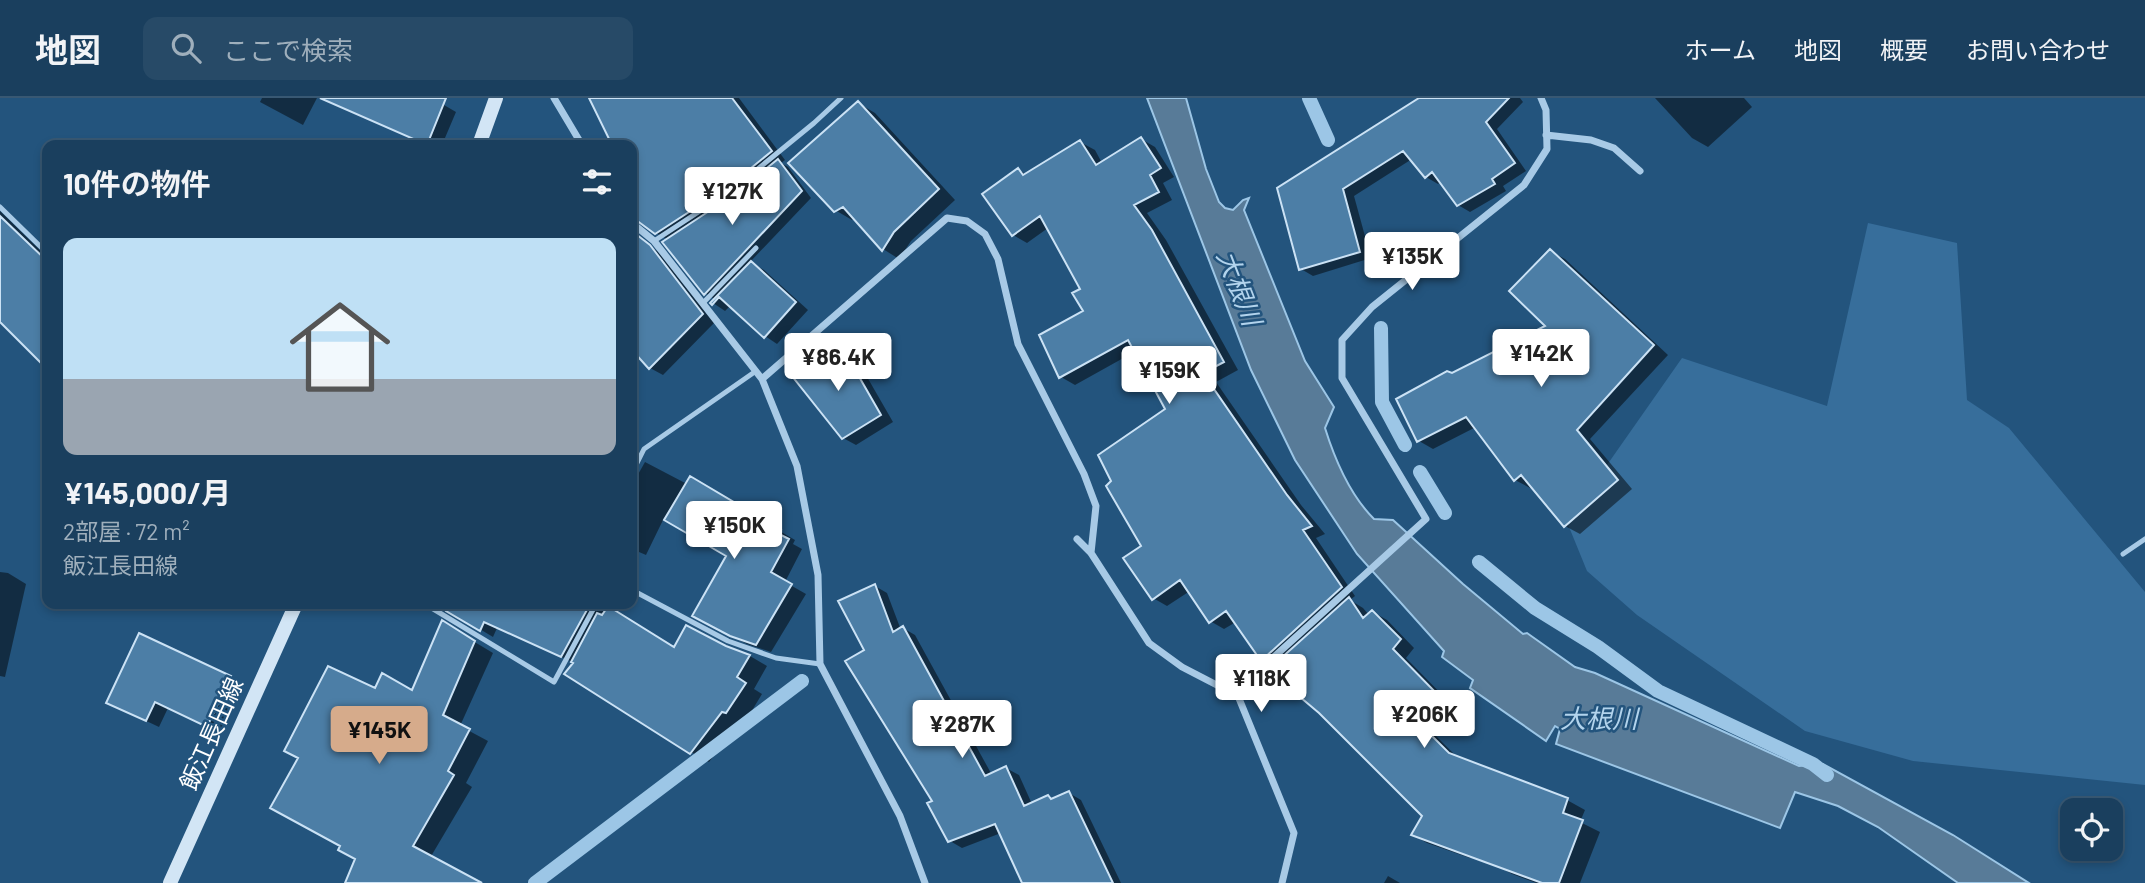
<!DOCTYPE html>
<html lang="ja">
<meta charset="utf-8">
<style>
body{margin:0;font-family:Barlow,"Noto Sans JP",sans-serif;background:#274a67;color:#f1f3f6;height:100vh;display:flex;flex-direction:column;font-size:26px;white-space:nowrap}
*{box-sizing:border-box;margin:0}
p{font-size:23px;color:#9fafbc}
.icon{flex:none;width:38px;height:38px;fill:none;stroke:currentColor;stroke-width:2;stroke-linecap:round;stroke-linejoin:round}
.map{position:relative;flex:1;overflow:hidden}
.details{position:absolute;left:42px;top:42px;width:595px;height:469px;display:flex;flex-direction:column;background:#1a3f5e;border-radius:14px;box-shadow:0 4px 10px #0003,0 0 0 2px #385873}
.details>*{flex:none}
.tools{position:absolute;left:2060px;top:700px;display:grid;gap:14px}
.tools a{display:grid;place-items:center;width:63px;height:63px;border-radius:14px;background:#1a3f5e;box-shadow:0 4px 10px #0003,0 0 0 2px #385873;font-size:35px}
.price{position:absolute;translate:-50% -60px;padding:0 16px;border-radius:7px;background:#fff;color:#222;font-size:23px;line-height:46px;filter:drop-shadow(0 2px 4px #0008)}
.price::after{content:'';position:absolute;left:50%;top:42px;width:21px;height:16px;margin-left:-10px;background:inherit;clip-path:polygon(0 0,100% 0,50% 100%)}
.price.active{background:#d6ab8b;color:#111}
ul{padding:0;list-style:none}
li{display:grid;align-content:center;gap:14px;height:371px;padding:0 21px}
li+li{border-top:2px solid #385873}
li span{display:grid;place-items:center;height:217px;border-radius:14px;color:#555}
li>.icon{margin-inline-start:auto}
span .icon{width:126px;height:126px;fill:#fffc;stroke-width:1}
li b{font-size:30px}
h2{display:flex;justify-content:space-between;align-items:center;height:84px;padding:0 21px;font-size:30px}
header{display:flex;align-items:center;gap:42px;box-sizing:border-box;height:98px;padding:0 35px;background:#1a3f5e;border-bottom:2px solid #385873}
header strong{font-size:33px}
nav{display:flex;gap:38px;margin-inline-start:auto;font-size:24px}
.search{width:490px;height:63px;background:#274a67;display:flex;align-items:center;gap:18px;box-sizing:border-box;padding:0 24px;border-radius:14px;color:#9fafbc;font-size:26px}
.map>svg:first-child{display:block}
.green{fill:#376e9b}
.water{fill:#587b98;stroke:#9cc6e6;stroke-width:2}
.shadow{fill:#0007}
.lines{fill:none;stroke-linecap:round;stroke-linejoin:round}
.stream{stroke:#9cc6e6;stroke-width:14}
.building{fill:#4c7ea6;stroke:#cbe2f5;stroke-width:2}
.service{stroke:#a8cae6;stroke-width:5}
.minor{stroke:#a8cae6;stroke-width:7}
.secondary{stroke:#d2e5f5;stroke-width:14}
.labels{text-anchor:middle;stroke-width:5;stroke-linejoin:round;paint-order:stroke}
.street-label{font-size:24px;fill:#fff;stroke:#23547d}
.water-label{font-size:26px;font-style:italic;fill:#b3d4ed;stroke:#23547d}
</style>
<header>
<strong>地図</strong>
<div class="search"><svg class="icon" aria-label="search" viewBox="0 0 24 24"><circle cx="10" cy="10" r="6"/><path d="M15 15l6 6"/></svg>ここで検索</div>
<nav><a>ホーム</a><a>地図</a><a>概要</a><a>お問い合わせ</a></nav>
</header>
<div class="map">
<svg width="2145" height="785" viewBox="0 0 2145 785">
<rect width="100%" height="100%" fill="#23547d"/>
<!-- green -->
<path class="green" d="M1868 125 1957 145 1967 302 2009 330 2145 494V687L1913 663 1805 633 1637 517 1587 473 1567 424 1682 260 1827 308Z"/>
<!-- water -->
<path class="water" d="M1147 0H1186L1206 71 1219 104 1225 110 1233 112 1243 102 1249 100 1244 112 1305 263 1334 309 1325 330C1335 362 1350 397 1374 421L1393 422 1463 486 1523 536 1527 535 1575 569 1595 575 1799 668 1823 666 1953 737 2029 785H1958L1878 729 1838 708 1795 694 1780 730 1556 646 1560 631 1555 628 1546 643 1470 590 1473 582 1442 559 1444 553 1357 456 1295 362 1251 272Z"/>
<!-- shadow -->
<path class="shadow" d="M262 0H317L303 27 260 4Z
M321 0H432L456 14 442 47H427Z
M591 0H739L785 62 781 65 788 69 811 100 750 164 764 172 808 212 777 246 765 238 731 207 725 213 713 205 716 202 705 195 669 142 656 135 654 122 632 81V47H614Z
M1422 0H1520L1523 4 1497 31 1526 73 1503 88 1506 93 1470 114 1458 107 1441 83 1438 86 1426 79 1412 61 1354 98 1371 160 1313 178 1301 171 1279 90Z
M1655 0H1744L1752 9 1708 49 1692 40Z
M858 5 875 15 955 102 911 143 899 161 883 151 855 120 852 122 835 112Z
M1141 41 1155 49 1174 79 1163 85 1172 102 1147 115 1166 142 1238 272 1216 284 1301 407 1325 436 1316 440 1355 498 1350 502 1363 510 1369 517 1373 514 1387 522 1414 550 1406 560 1455 610 1431 633 1459 661 1524 688 1470 760 1427 745 1413 737 1424 718 1275 569 1262 561 1236 524 1224 531 1210 523 1190 493 1167 508 1153 500 1143 448 1168 312 1136 253 1075 287 1061 279 1086 214 1082 191 1048 130 1027 145 1013 137 1019 72 1027 77 1080 44 1095 52 1102 65Z
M0 113 47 159V269L0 221Z
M632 133 662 157 715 224 663 277 650 270 644 263 632 257Z
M1550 153 1565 161 1668 257 1590 341 1632 391 1580 436 1565 428 1532 388 1530 390 1515 382 1476 329 1433 351 1419 343 1452 276 1549 229Z
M842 251 855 258 893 324 856 347 843 340Z
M645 364 687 386 691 381 795 442 793 446 802 451 785 484 806 496 771 554 747 546 708 525 729 457 664 420 646 457 632 451V377L636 380Z
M0 474 8 475 26 486 5 579 0 578Z
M875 488 887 495 901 532 903 530 915 537 992 677 1006 670 1019 677 1032 706 1048 699 1053 702 1069 695 1081 702 1121 785H1024L1001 735 962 750 950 743 934 704 866 552Z
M451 506H602L675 550 725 549 750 558 767 568 754 591 762 596 745 624 740 623 709 664 691 654 575 565 497 530 493 539 448 512Z
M443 525 493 555 460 628 488 643 466 685 472 689 430 760 477 785H347L357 761 375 592 412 595Z
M140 537 243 587 220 635 168 610 159 629 121 611Z
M1567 702 1585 712 1580 724 1600 734 1580 785H1536L1512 776 1494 766Z
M1388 778 1400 785H1384Z"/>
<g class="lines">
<!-- stream -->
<path class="stream" d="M1309 0 1328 42
M1381 230 1382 304 1405 347
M1420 374 1445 415
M1479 464 1535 510 1598 549 1658 593 1813 666 1827 677
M535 785 802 583"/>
</g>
<!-- building -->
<path class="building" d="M320 0H446L427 47Z
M589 0H732L772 53 729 88 655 136 632 119V47H612Z
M1419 0H1509L1486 24 1515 65 1492 81 1495 86 1457 108 1432 74 1425 80 1403 53 1343 91 1360 154 1299 172 1277 90Z
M858 3 939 91 894 134 882 153 843 109 834 114 788 65Z
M1141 39 1161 70 1150 77 1159 94 1134 107 1152 132 1224 264 1203 275 1287 397 1312 428 1303 432 1342 489 1261 563 1226 513 1209 525 1180 482 1152 502 1123 460 1141 448 1106 388 1111 383 1098 357 1165 311 1128 242 1059 280 1039 237 1083 213 1072 195 1080 191 1040 118 1012 138 982 96 1018 70 1023 77 1080 42 1096 67Z
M778 61 802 93 704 197 662 144 735 96Z
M0 118 47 163V271L0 224Z
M632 133 650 147 703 216 649 271 632 252Z
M1550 151 1654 247 1577 332 1618 382 1564 429 1521 377 1514 383 1466 319 1417 344 1396 301 1447 273 1452 275 1545 228 1509 193Z
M751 163 796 204 764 240 719 199 712 207 710 205Z
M842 249 881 317 842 341 792 278Z
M690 378 781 432 779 436 789 441 771 474 792 486 756 547 730 538 692 518 726 458 664 422Z
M875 486 893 534 903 528 985 678 1006 668 1024 708 1048 697 1051 701 1069 693 1113 785H1022L995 726 948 744 927 705 932 703 845 563 864 552 838 503Z
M1349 499 1363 520 1372 512 1401 541 1393 551 1442 601 1418 624 1449 655 1568 700 1563 715 1583 722 1559 785H1542L1411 737 1422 718 1319 615 1268 572Z
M442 506H578L588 510 561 559 484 524 480 533 446 513 448 508Z
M608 508 674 549 686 527 726 548 750 557 737 579 746 585 726 615 722 614 690 656 564 576 573 565 571 564 597 515 602 517Z
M442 522 475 543 443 617 470 631 448 673 454 677 413 748 482 785H345L355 761 338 752 340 748 270 710 298 660 284 653 328 568 375 590 382 575 412 592Z
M139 535 231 578 207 629 155 604 146 623 106 605Z"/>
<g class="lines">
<!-- service -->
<path class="service" d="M0 109 47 155
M654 143 732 92 814 25 841 0
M703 205 756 150
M632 375 644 351 756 273
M2123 456 2145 441
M632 492 728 543 776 560 820 566
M425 506 554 584 596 506"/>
<!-- minor -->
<path class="minor" d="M554 0 582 47
M1546 37 1591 42 1614 50 1640 73
M632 125 654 143 762 281 797 368 818 477 820 566 900 718 925 785
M762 281 947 120 967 123 985 136 998 161 1018 246 1084 376 1096 408 1091 455
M1077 441 1091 455 1149 545 1182 569 1238 598
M1282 785 1294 735 1238 598 1255 576 1426 421 1342 280V242L1372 209 1524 87 1547 51 1546 12 1541 0"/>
<!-- secondary -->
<path class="secondary" d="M479 47 496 0
M170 785 296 506"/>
</g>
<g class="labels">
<!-- street labels -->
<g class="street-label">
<text transform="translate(212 636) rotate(-66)" y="8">飯江長田線</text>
</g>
<!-- water labels -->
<g class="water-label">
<text transform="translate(1239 190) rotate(69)" y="9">大根川</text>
<text x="1599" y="630">大根川</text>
</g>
</g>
</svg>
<div class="tools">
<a><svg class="icon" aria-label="locate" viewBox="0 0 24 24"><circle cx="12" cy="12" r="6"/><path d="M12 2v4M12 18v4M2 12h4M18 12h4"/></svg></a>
</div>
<b class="price" style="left:732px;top:129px">¥127K</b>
<b class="price" style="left:1412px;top:194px">¥135K</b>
<b class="price" style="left:1541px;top:291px">¥142K</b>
<b class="price" style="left:838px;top:295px">¥86.4K</b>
<b class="price" style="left:1169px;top:308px">¥159K</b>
<b class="price" style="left:734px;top:463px">¥150K</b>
<b class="price" style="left:1261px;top:616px">¥118K</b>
<b class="price" style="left:1424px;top:652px">¥206K</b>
<b class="price" style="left:962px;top:662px">¥287K</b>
<b class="price active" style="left:379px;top:668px">¥145K</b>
<section class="details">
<h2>10件の物件<svg class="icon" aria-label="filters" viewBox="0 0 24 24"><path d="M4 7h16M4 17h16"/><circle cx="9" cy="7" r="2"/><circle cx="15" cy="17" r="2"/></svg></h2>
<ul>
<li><span style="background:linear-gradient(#bfe0f5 65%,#9aa5b1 0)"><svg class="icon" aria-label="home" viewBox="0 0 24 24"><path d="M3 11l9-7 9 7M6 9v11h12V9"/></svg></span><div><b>¥145,000/月</b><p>2部屋 · 72 m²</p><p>飯江長田線</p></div></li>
</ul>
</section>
</div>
